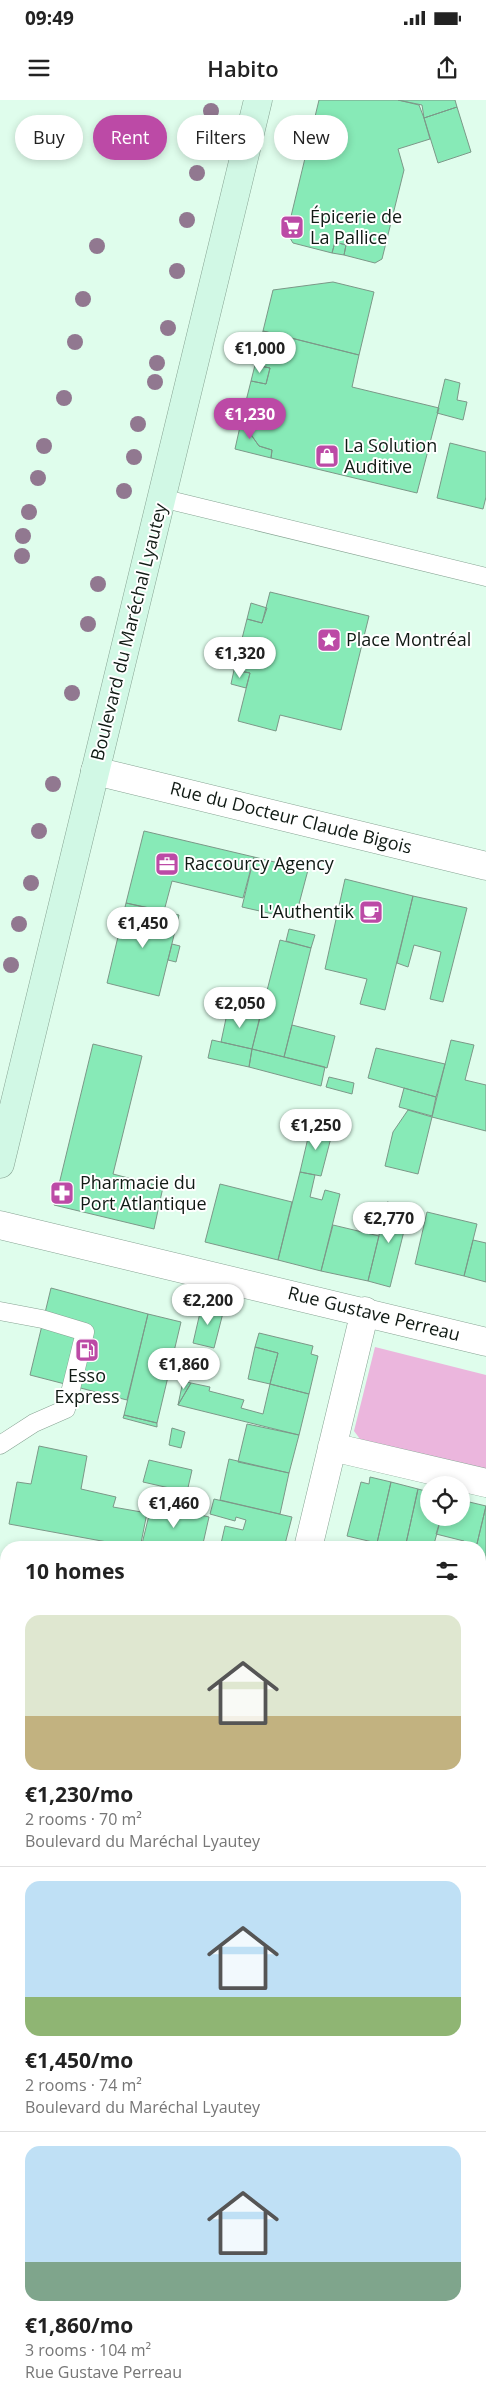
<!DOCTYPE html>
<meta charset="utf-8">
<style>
body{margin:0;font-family:"Open Sans",sans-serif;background:#f2f2f2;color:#222;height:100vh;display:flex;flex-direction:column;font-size:19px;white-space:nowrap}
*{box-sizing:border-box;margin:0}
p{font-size:16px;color:#767676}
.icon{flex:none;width:28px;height:28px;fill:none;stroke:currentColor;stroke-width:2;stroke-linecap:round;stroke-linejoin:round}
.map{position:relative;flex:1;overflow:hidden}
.details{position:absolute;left:0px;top:1441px;width:486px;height:866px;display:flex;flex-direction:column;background:#fff;border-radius:20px 20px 0 0;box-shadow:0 2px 8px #0003}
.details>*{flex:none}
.hud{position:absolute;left:15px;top:15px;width:456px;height:45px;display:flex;gap:10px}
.controls{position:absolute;left:420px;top:1376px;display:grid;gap:10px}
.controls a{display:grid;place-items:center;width:50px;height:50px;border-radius:50%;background:#fff;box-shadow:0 2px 8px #0003;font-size:25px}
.price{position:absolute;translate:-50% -42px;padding:0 11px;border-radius:18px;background:#fff;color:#222;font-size:16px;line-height:32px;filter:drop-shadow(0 1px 2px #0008)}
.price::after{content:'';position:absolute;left:50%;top:30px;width:15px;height:11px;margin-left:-8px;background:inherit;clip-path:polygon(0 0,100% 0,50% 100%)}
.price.on{background:#bc4aa6;color:#fff}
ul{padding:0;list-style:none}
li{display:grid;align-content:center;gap:10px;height:265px;padding:0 25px}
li+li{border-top:1px solid #e0e0e0}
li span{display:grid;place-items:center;height:155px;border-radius:15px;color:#555}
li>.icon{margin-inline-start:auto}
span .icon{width:90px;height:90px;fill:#fffc;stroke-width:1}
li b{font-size:21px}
h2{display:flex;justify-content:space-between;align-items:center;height:60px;padding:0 25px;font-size:21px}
.tag{padding:0 18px;border-radius:22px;background:#fff;box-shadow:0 2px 8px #0003;font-size:18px;line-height:45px}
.tag.on{background:#bc4aa6;color:#fff}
.status{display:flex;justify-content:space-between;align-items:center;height:35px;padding:0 25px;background:#fff;direction:ltr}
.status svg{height:14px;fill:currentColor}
header{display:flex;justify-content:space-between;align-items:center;height:65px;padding:0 25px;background:#fff;font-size:22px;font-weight:600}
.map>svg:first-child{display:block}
.green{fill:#ebb6dd}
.building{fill:#87eab7;stroke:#7c9888}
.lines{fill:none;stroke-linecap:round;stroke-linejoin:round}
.lane-casing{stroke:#87a393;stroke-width:19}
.street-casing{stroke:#87a393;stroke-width:29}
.secondary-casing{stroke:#87a393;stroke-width:29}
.lane{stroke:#fff;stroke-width:18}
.street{stroke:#fff;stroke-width:28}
.secondary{stroke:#d1f8e5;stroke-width:28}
.rail{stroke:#495950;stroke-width:4;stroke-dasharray:9 9;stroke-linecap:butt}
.tree{fill:#917890}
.labels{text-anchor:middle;stroke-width:4;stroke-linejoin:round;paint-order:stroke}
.poi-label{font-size:18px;fill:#101a14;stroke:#fff;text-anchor:start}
.street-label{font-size:18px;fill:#101a14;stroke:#fff}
</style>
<div class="status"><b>09:49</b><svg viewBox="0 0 49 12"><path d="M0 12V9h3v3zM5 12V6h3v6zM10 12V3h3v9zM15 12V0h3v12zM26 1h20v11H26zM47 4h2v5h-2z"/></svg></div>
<header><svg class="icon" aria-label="menu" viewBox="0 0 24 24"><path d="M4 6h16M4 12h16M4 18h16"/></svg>Habito<svg class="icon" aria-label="share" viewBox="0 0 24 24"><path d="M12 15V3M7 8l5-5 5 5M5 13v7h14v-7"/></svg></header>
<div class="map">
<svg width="486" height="2307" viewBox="0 0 486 2307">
<rect width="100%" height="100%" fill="#dffdec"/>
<!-- green -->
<path class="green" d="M375 1247 486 1275V1373L363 1343 354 1331Z"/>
<!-- building -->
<path class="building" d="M319 0H398L419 5 424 18 430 39 398 49 404 70 382 159 375 163 344 155 346 145 335 142 332 153 293 143 287 133Z
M398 0H455L457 7 424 18 422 5Z
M457 7 471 52 438 63 424 18Z
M335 142 346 145 344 155 332 153Z
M333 182 374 192 359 255 263 231 273 190Z
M263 231 359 255 352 287 439 308 417 393 271 358 272 350 259 346 247 329 251 315 243 313 251 281 266 284 270 268 255 265Z
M255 265 270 268 266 284 251 281Z
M445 279 460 283 457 300 467 302 463 320 437 313Z
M243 313 251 315 247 329 259 346 272 350 271 358 235 349Z
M450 343 486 352V397L483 409 437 398Z
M270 492 369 516 341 630 280 615 276 631 238 621 250 573 234 570 247 519 262 523Z
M251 503 267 508 262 523 247 519Z
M234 570 250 573 246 588 231 584Z
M144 731 254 757 243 798 172 781 164 811 126 803Z
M254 757 308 770 295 819 242 807Z
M345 779 413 796 385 910 360 904 367 879 325 869Z
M413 796 467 808 443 902 430 899 441 852 414 845 408 867 397 863Z
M126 803 179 815 159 896 107 883Z
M289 829 315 835 311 848 286 841Z
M280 840 311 848 284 957 252 949Z
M172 844 180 846 176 862 168 860Z
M228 909 260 916 252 949 221 942Z
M292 925 335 936 327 968 284 957Z
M212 940 252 949 249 967 208 958Z
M451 940 474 945 465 980 486 985V1031L432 1017Z
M93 944 142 956 113 1074 163 1087 154 1129 54 1105Z
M376 948 445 964 436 997 368 978Z
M252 949 325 967 321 986 249 967Z
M329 977 354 983 352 994 326 987Z
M404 988 436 997 432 1016 399 1007Z
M408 1010 432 1017 418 1074 385 1066 393 1032Z
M311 1025 333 1030 321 1076 300 1072Z
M300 1072 315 1075 310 1097 322 1100 325 1090 340 1094 321 1171 278 1160Z
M220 1084 292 1102 278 1160 205 1142Z
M387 1102 410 1107 390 1187 368 1181Z
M427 1112 477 1124 464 1176 415 1164Z
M333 1125 379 1136 368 1181 321 1171Z
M473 1140 486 1143V1182L464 1176Z
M51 1188 148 1214 127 1300 30 1275Z
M202 1204 224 1209 214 1248 193 1243Z
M148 1214 181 1222 157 1323 124 1315Z
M259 1233 313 1246 311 1254 318 1256 309 1294 270 1284 278 1253 255 1247Z
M255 1247 278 1253 270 1284 248 1279Z
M183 1281 191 1283 178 1305Z
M191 1283 210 1287 209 1291 244 1300 241 1308 263 1314 270 1284 309 1294 299 1335 178 1305Z
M124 1315 157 1323V1327L123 1318Z
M247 1324 299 1335 289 1373 238 1362Z
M172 1328 185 1332 181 1348 169 1345Z
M39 1346 87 1356 81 1389 116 1397 113 1407 147 1413 140 1448 9 1424 17 1382 31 1384Z
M229 1359 289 1373 280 1414 220 1400Z
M149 1360 192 1370 187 1392 143 1382Z
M370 1377 391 1382 377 1443 347 1436 361 1382 369 1384Z
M391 1382 418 1389 405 1448 377 1443Z
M418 1389 429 1392V1418H441L433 1448H405Z
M214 1399 292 1417 284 1448H220L225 1426 243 1430 246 1420 236 1417 235 1421 210 1414Z
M461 1400 486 1406 476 1448H462L464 1441 436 1434 441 1418H461Z
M152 1403 209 1417 202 1448H141Z
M486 1406V1470L480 1469V1448H476Z
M480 1477 486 1479 480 1507Z
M486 1669V1756L480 1753V1678Z
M6 1682V1727L0 1713V1684Z
M480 1870 486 1873V1938L480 1948V1898L482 1894 480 1893Z
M0 1929 6 1944V1984L0 1986Z
M480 1964 486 1967V1979L480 1990Z
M6 2093V2179L0 2182V2095Z
M486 2163V2191L480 2186V2169Z
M480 2186 486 2191V2307H440L434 2301H480Z
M6 2286V2301H152L154 2307H0V2289Z
M269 2301H313L315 2307H255Z"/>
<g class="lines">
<!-- lane casing -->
<g class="lane-casing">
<path id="lane" d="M161 398 486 477
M0 1211 42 1219 85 1232 66 1309 34 1323 0 1345
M409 2301 414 2307
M373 2307 379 2301"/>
</g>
<!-- street casing -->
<g class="street-casing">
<path id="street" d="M95 671 486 766
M0 1125 486 1242
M332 1347 486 1383
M308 1448 365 1211
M480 1816 486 1820"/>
</g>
<!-- secondary casing -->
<g class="secondary-casing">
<path id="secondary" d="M0 1064 258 0
M0 1534 6 1538
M480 1543 486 1544
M0 1819 6 1834
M201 2301 203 2307"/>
</g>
<!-- lane -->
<use href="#lane" class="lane"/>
<!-- street -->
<use href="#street" class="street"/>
<!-- secondary -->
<use href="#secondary" class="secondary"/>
<!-- rail -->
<path class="rail" d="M480 1623H486
M0 1645 6 1644"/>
</g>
<!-- trees -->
<g class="tree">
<circle cx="211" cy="11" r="8"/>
<circle cx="197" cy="73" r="8"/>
<circle cx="187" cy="120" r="8"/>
<circle cx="97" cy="146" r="8"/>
<circle cx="177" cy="171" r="8"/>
<circle cx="83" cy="199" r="8"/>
<circle cx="168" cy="228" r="8"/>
<circle cx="75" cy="242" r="8"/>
<circle cx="157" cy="263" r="8"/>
<circle cx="155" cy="282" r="8"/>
<circle cx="64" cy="298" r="8"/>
<circle cx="138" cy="324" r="8"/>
<circle cx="44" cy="346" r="8"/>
<circle cx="134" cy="357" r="8"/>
<circle cx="38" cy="378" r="8"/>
<circle cx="124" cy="391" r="8"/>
<circle cx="29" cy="412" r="8"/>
<circle cx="23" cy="436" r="8"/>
<circle cx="22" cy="456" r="8"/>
<circle cx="98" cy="484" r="8"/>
<circle cx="88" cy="524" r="8"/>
<circle cx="72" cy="593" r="8"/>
<circle cx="53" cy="684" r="8"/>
<circle cx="39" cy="731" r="8"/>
<circle cx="31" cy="783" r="8"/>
<circle cx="19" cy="824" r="8"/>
<circle cx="11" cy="865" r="8"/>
</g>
<!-- icons -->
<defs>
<g id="supermarket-square" transform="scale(1.25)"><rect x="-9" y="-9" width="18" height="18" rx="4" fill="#bc4aa6" stroke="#fff"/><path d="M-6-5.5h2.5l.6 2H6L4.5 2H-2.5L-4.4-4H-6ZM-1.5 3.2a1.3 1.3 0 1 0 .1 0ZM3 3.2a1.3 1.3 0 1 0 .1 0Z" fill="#fff"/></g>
<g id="shop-square" transform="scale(1.25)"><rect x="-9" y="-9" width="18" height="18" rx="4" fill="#bc4aa6" stroke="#fff"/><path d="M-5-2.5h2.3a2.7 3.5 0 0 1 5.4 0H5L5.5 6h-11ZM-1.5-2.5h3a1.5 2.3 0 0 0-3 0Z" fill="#fff"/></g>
<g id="sight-square" transform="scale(1.25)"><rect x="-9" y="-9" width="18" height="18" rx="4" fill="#bc4aa6" stroke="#fff"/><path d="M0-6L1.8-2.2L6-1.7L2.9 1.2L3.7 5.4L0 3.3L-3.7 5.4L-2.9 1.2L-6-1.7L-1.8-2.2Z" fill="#fff"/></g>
<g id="office-square" transform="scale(1.25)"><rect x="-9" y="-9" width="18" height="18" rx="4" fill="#bc4aa6" stroke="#fff"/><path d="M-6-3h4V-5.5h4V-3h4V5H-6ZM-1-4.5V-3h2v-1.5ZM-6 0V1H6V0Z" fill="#fff"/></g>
<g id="cafe-square" transform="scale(1.25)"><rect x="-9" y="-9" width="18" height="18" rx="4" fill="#bc4aa6" stroke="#fff"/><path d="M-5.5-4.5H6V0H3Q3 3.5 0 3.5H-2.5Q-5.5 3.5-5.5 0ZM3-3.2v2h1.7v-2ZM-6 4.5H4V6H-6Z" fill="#fff"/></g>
<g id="pharmacy-square" transform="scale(1.25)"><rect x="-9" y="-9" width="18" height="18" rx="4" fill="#bc4aa6" stroke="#fff"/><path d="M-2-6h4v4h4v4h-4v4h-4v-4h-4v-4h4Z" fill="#fff"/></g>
<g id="fuel-square" transform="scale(1.25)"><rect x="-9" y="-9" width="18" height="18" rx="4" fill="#bc4aa6" stroke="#fff"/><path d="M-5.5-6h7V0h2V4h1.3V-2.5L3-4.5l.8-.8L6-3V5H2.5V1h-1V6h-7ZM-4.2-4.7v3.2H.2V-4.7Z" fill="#fff"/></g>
</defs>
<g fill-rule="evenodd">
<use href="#supermarket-square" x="292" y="127"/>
<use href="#shop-square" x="327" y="356"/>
<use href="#sight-square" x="329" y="540"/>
<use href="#office-square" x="167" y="764"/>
<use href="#cafe-square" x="371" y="812"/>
<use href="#pharmacy-square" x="62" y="1093"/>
<use href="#fuel-square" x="87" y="1250"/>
</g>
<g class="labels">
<!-- poi labels -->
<g class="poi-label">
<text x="310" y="123">Épicerie de<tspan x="310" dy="21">La Pallice</tspan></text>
<text x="344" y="352">La Solution<tspan x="344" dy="21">Auditive</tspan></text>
<text x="346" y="546">Place Montréal</text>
<text x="184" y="770">Raccourcy Agency</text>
<text x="354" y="818" text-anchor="end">L'Authentik</text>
<text x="80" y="1089">Pharmacie du<tspan x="80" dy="21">Port Atlantique</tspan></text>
<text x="87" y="1282" text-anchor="middle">Esso<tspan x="87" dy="21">Express</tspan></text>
</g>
<!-- street labels -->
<g class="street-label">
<text transform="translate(129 532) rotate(-76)" y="6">Boulevard du Maréchal Lyautey</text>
<text transform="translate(291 718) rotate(14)" y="6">Rue du Docteur Claude Bigois</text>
<text transform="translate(374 1214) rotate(14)" y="6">Rue Gustave Perreau</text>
</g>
</g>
</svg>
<div class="controls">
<a><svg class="icon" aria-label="locate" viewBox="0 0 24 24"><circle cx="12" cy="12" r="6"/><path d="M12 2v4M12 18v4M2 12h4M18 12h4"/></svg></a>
</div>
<b class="price" style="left:260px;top:274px">€1,000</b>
<b class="price on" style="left:250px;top:340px">€1,230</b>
<b class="price" style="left:240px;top:579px">€1,320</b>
<b class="price" style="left:143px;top:849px">€1,450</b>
<b class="price" style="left:240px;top:929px">€2,050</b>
<b class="price" style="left:316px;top:1051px">€1,250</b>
<b class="price" style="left:389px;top:1144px">€2,770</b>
<b class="price" style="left:208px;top:1226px">€2,200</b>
<b class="price" style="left:184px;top:1290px">€1,860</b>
<b class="price" style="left:174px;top:1429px">€1,460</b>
<div class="hud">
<a class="tag">Buy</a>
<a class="tag on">Rent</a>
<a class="tag">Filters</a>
<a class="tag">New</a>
</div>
<section class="details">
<h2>10 homes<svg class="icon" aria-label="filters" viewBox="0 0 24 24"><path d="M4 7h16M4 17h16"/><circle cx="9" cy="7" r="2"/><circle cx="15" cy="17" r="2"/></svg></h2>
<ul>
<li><span style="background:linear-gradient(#dfe7d0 65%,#c2b280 0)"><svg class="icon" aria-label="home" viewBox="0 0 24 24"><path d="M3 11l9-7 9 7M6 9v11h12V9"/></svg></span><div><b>€1,230/mo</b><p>2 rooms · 70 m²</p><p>Boulevard du Maréchal Lyautey</p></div></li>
<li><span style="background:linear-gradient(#bfe0f5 75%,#8fb573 0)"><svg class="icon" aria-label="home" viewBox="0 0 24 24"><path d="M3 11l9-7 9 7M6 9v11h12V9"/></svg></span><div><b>€1,450/mo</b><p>2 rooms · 74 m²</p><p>Boulevard du Maréchal Lyautey</p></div></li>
<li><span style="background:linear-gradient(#bfe0f5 75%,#7fa58c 0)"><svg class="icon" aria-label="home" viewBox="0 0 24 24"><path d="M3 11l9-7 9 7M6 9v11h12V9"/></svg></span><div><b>€1,860/mo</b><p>3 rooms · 104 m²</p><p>Rue Gustave Perreau</p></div></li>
</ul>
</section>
</div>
